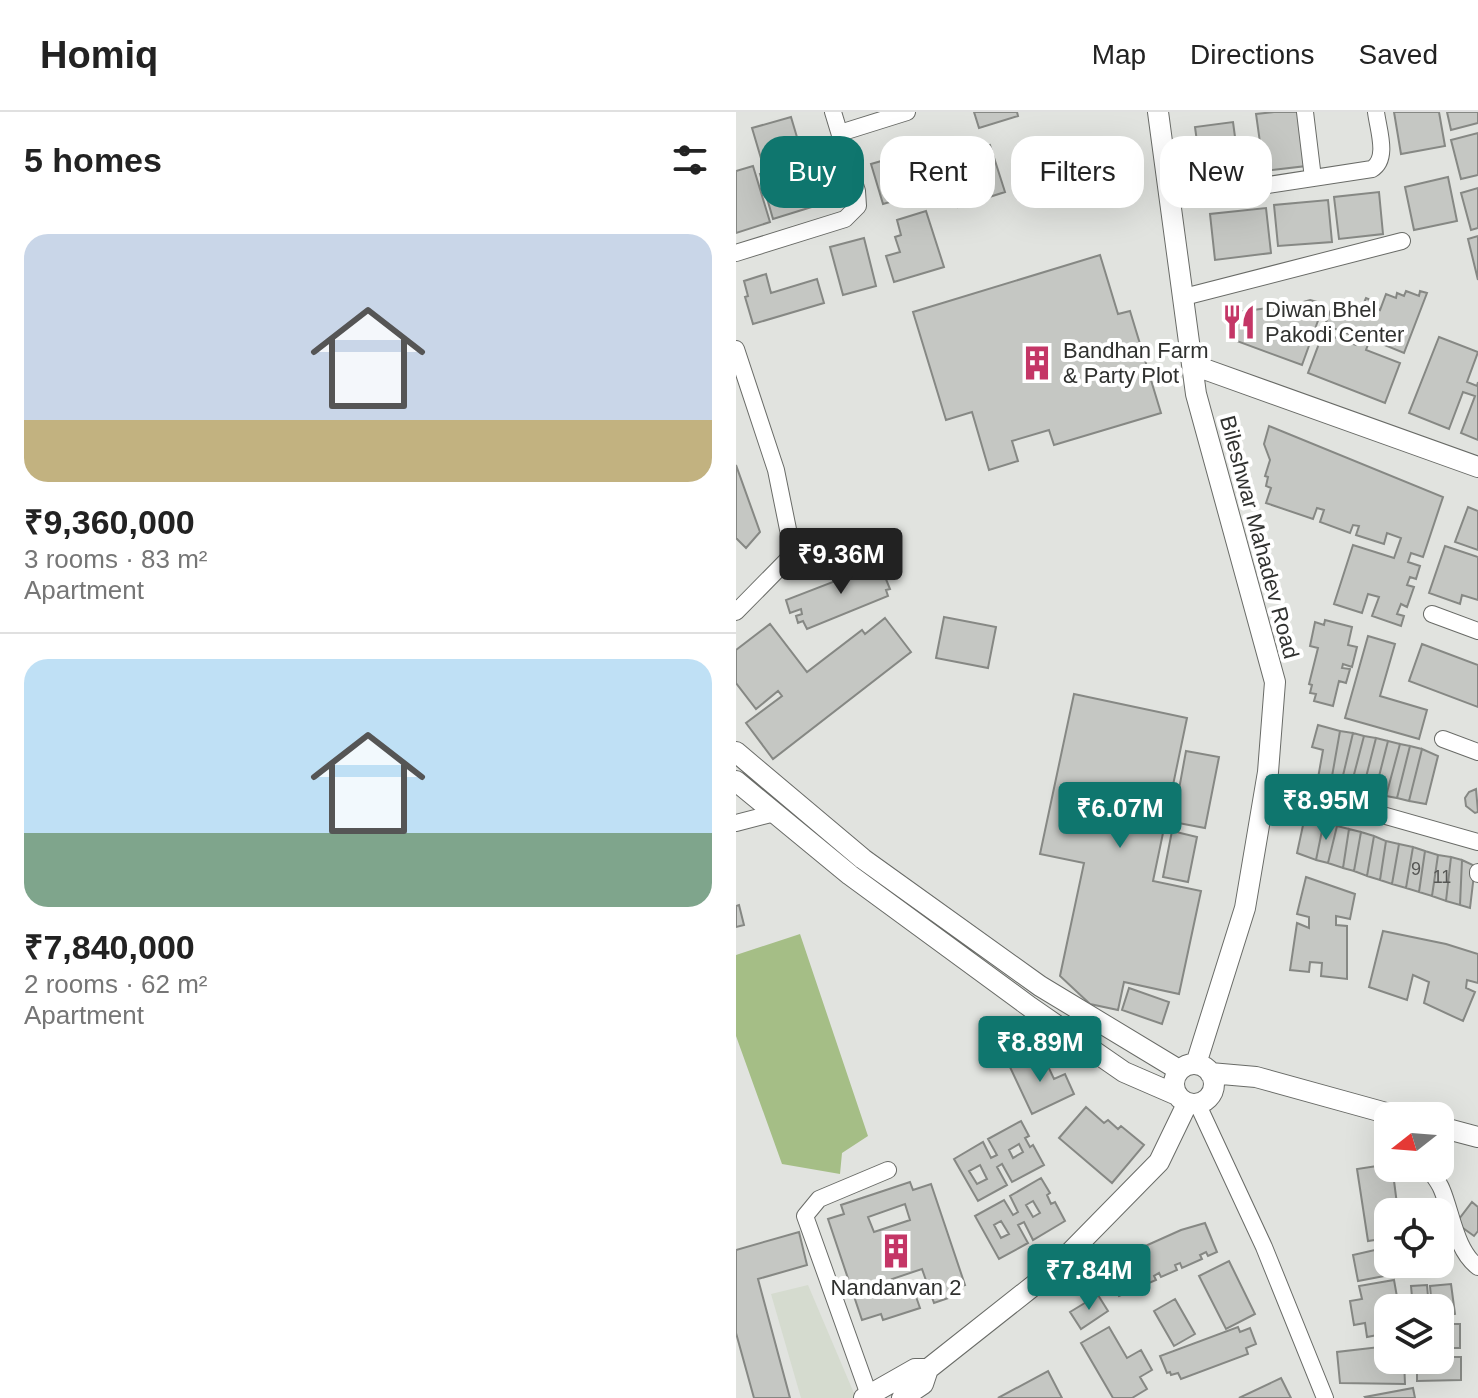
<!DOCTYPE html>
<meta charset="utf-8">
<style>
body{margin:0;font-family:Helvetica,sans-serif;background:#f2f2f2;color:#222;height:100vh;display:flex;flex-direction:column;font-size:30px;white-space:nowrap}
*{box-sizing:border-box;margin:0}
p{font-size:26px;color:#767676}
.icon{flex:none;width:44px;height:44px;fill:none;stroke:currentColor;stroke-width:2;stroke-linecap:round;stroke-linejoin:round}
.map{position:relative;flex:1;overflow:hidden}
.sheet{display:flex;flex-direction:column;background:#fff;width:736px}
.sheet>*{flex:none}
.banner{position:absolute;left:24px;top:24px;width:598px;height:72px;display:flex;gap:16px}
.needle{width:52px;rotate:253deg}
.tools{position:absolute;left:638px;top:990px;display:grid;gap:16px}
.tools a{display:grid;place-items:center;width:80px;height:80px;border-radius:16px;background:#fff;box-shadow:0 8px 32px #0002;font-size:40px}
.price{position:absolute;translate:-50% -68px;padding:0 18px;border-radius:8px;background:#0f766e;color:#fff;font-size:26px;line-height:52px;filter:drop-shadow(0 2px 4px #0008)}
.price::after{content:'';position:absolute;left:50%;top:48px;width:24px;height:18px;margin-left:-12px;background:inherit;clip-path:polygon(0 0,100% 0,50% 100%)}
.price.on{background:#222;color:#fff}
ul{padding:0;list-style:none}
li{display:grid;align-content:center;gap:16px;height:424px;padding:0 24px}
li+li{border-top:2px solid #e0e0e0}
li span{display:grid;place-items:center;height:248px;border-radius:24px;color:#555}
li>.icon{margin-inline-start:auto}
span .icon{width:144px;height:144px;fill:#fffc;stroke-width:1}
li b{font-size:34px}
h2{display:flex;justify-content:space-between;align-items:center;height:96px;padding:0 24px;font-size:34px}
.pill{padding:0 28px;border-radius:24px;background:#fff;box-shadow:0 8px 32px #0002;font-size:28px;line-height:72px}
.pill.on{background:#0f766e;color:#fff}
header{display:flex;align-items:center;gap:48px;box-sizing:border-box;height:112px;padding:0 40px;background:#fff;border-bottom:2px solid #e0e0e0}
header strong{font-size:38px}
nav{display:flex;gap:44px;margin-inline-start:auto;font-size:28px}
main{display:flex;flex:1;min-height:0}
.map>svg:first-child{display:block}
.built{fill:#d5dbcf}
.green{fill:#a5be86}
.building{fill:#c5c7c3;stroke:#868884;stroke-width:2;fill-rule:evenodd}
.lines{fill:none;stroke-linecap:round;stroke-linejoin:round}
.minor-casing{stroke:#696b67;stroke-width:18}
.tertiary-casing{stroke:#696b67;stroke-width:22}
.minor{stroke:#fff;stroke-width:16}
.tertiary{stroke:#fff;stroke-width:20}
.labels{text-anchor:middle;stroke-width:8;stroke-linejoin:round;paint-order:stroke}
.number-label{font-size:18px;fill:#555654}
.poi-label{font-size:22px;fill:#30312f;stroke:#fff;text-anchor:start}
.street-label{font-size:22px;fill:#30312f;stroke:#fff}
</style>
<header>
<strong>Homiq</strong>
<nav><a>Map</a><a>Directions</a><a>Saved</a></nav>
</header>
<main>
<section class="sheet">
<h2>5 homes<svg class="icon" aria-label="filters" viewBox="0 0 24 24"><path d="M4 7h16M4 17h16"/><circle cx="9" cy="7" r="2"/><circle cx="15" cy="17" r="2"/></svg></h2>
<ul>
<li><span style="background:linear-gradient(#c9d6e8 75%,#c2b280 0)"><svg class="icon" aria-label="home" viewBox="0 0 24 24"><path d="M3 11l9-7 9 7M6 9v11h12V9"/></svg></span><div><b>₹9,360,000</b><p>3 rooms · 83 m²</p><p>Apartment</p></div></li>
<li><span style="background:linear-gradient(#bfe0f5 70%,#7fa58c 0)"><svg class="icon" aria-label="home" viewBox="0 0 24 24"><path d="M3 11l9-7 9 7M6 9v11h12V9"/></svg></span><div><b>₹7,840,000</b><p>2 rooms · 62 m²</p><p>Apartment</p></div></li>
</ul>
</section>
<div class="map">
<svg width="742" height="1286" viewBox="0 0 742 1286">
<rect width="100%" height="100%" fill="#e1e3df"/>
<!-- built -->
<path class="built" d="M72 1173 120 1286H65L35 1182Z"/>
<!-- green -->
<path class="green" d="M64 822 132 1024 106 1041 104 1062 46 1052 0 924V843Z"/>
<!-- building -->
<path class="building" d="M238 0H281L282 4 243 16Z
M538 0H564L570 54 528 59 520 2Z
M658 0H703L709 34 665 42Z
M711 0H742V11L715 18Z
M55 5 66 42 27 53 16 16Z
M497 10 504 62 466 67 459 15Z
M742 21V63L725 67 715 28Z
M254 33 269 80 222 95 207 47Z
M180 39 192 79 147 92 135 52Z
M69 49 82 93 37 107 24 62Z
M17 54 34 110 0 121V59Z
M712 65 721 109 678 118 669 75Z
M742 76V116L735 118 725 81Z
M643 80 647 122 603 127 598 85Z
M592 88 596 130 542 134 538 93Z
M530 96 535 141 479 148 474 102Z
M190 99 208 155 158 170 150 144 164 140 159 125 165 123 161 108Z
M742 124V168L732 127Z
M128 126 140 174 107 183 94 135Z
M364 143 382 202 394 199 425 301 318 333 313 318 276 329 282 349 253 358 236 300 210 308 177 200Z
M30 162 35 181 81 167 88 191 17 212 9 185 12 184 8 169Z
M670 179 683 184 684 179 691 181 668 241 634 227 630 238 664 251 649 291 572 261 587 221 620 233 623 226 589 213 596 195 600 197 603 191 611 194 613 190 627 193 630 186 640 190 638 195 644 198 650 182 660 186 661 181 668 184Z
M574 188 588 192 566 253 498 228 501 219 496 217 502 200 532 196 547 200 554 194Z
M703 225 742 240 731 270 741 274 742 270V328L725 321 739 284 727 280 713 317 673 301Z
M533 314 707 385 687 445 675 441 672 450 684 454 680 467 674 465 671 473 678 475 671 495 665 492 661 502 668 504 665 514 636 504 643 485 632 482 626 501 598 492 617 433 658 446 665 426 651 421 648 432 620 423 623 414 617 413 614 421 584 410 588 398 581 396 577 407 530 391 535 376 530 374 532 365 529 364 534 348 528 332Z
M0 353 24 420 10 436 0 426Z
M732 395 742 399V438L719 430Z
M709 434 742 445V488L726 483 724 492 693 481Z
M141 445 154 477 150 478 152 484 71 517 67 509 62 511 60 504 66 502 65 497 54 501 50 488 128 458 125 451Z
M208 505 260 515 252 556 200 546Z
M149 506 175 540 37 647 10 611 46 584 42 579 20 597 0 571V538L34 512 71 560 126 518 129 522Z
M589 508 616 515 612 533 621 535 616 555 607 552 606 556 614 557 610 571 603 569 597 594 578 589 580 582 574 581 576 573 573 572 582 536 574 534 579 510 588 513Z
M632 524 659 532 644 584 691 598 683 627 609 606Z
M686 532 742 553V595L673 569Z
M338 582 451 606 417 769 465 779 443 882 388 870 382 898 354 892 324 864 348 751 304 742Z
M582 613 604 619 595 670 582 666 587 638 576 635Z
M604 619 617 621 605 672 595 670Z
M617 621 628 624 615 674 605 672Z
M628 624 640 626 627 677 615 674Z
M640 626 652 629 639 680 627 677Z
M652 629 664 632 650 684 639 680Z
M664 632 674 634 661 686 650 684Z
M674 634 686 637 673 689 661 686Z
M686 637 702 644 690 692 673 689Z
M450 639 483 645 469 716 437 710Z
M740 677 742 700 739 701 730 694 729 686 733 680Z
M569 704 588 709 580 748 561 741Z
M588 709 601 714 592 751 580 748Z
M601 714 613 717 607 756 592 751Z
M613 717 625 720 618 759 607 756Z
M436 719 461 725 452 770 427 765Z
M625 720 638 724 631 764 618 759Z
M638 724 650 729 644 768 631 764Z
M650 729 663 732 656 772 644 768Z
M663 732 677 735 670 776 656 772Z
M677 735 689 739 683 780 670 776Z
M689 739 702 743 696 784 683 780Z
M702 743 715 745 710 789 696 784Z
M715 745 726 748 724 793 710 789Z
M726 748 739 754 734 796 724 793Z
M570 765 619 782 614 807 600 804V813L611 814V867L585 864 586 851 574 850 573 860 554 858 561 811 573 816V805L561 802Z
M3 793 8 813 0 815V794Z
M647 819 710 832 742 842V871L731 868 730 876 739 880 727 909 688 891 693 870 677 863 671 888 633 875Z
M393 876 433 890 426 912 386 898Z
M296 942 303 956 311 952 318 967 329 962 338 982 296 1002 273 953Z
M350 995 368 1011 372 1008 382 1017 385 1014 408 1033 376 1071 323 1026Z
M285 1009 293 1024 289 1026 294 1035 297 1033 308 1053 276 1070 266 1052 261 1055 271 1073 242 1089 218 1047 247 1030 255 1046 261 1043 252 1027ZM283 1032 287 1040 277 1046 273 1038ZM244 1053 251 1067 241 1072 233 1059Z
M648 1053 650 1062 657 1061 662 1100H652V1126L632 1129 621 1057Z
M305 1066 314 1081 311 1083 315 1092 319 1090 329 1109 297 1128 288 1110 282 1113 292 1131 263 1147 239 1104 268 1088 277 1103 282 1100 274 1084ZM297 1089 304 1101 297 1105 290 1093ZM265 1109 273 1122 265 1126 258 1113Z
M174 1070 177 1078 195 1072 229 1173 216 1177 218 1184 198 1191 186 1157 156 1167 159 1174 168 1171 170 1179 177 1176 184 1196 147 1208 145 1202 126 1208 92 1107 108 1102 105 1093ZM169 1092 174 1108 138 1120 132 1105Z
M736 1090 742 1095V1119L738 1124 720 1111Z
M469 1111 481 1140 472 1144 470 1140 464 1143 466 1147 446 1156 444 1151 439 1153 441 1158 425 1165 423 1161 418 1164 420 1168 399 1177 397 1172 393 1175 395 1179 383 1184 369 1152 445 1118Z
M63 1120 71 1153 22 1167 54 1286H18L0 1221V1138Z
M652 1135V1152H657L659 1162 622 1169 617 1143Z
M493 1149 519 1202 490 1217 463 1164Z
M658 1168 663 1196H652V1221L631 1225 629 1211 618 1213 614 1189 626 1187 623 1174Z
M715 1172 719 1202 704 1204V1196H696L694 1174Z
M691 1173 693 1196H677L675 1174Z
M362 1183 372 1199 345 1217 334 1200Z
M439 1187 459 1222 438 1234 418 1199Z
M704 1212H724V1236H704Z
M373 1215 391 1246 405 1238 416 1258 404 1265 411 1277 396 1286H377L345 1231Z
M502 1215 504 1220 514 1216 520 1232 510 1236 512 1242 445 1267 442 1261 435 1263 434 1260 431 1261 424 1244Z
M652 1234V1248H668L669 1272 604 1271 601 1240Z
M704 1245H725V1268L681 1269V1248H704Z
M312 1259 326 1286H262Z
M545 1266 555 1286H503Z
M677 1276 679 1286H630L629 1285Z"/>
<g class="lines">
<!-- minor casing -->
<g class="minor-casing">
<path id="minor" d="M569 0 577 66
M104 21 171 0
M435 88 636 57C653 47 642 17 640 0
M0 141 109 107 122 94 121 79 97 0
M448 185 666 129
M0 237 40 358 57 442 0 500
M696 502 742 519
M707 627 742 640
M530 670 742 730
M0 711 39 701
M742 762V760
M462 993 528 1135 589 1286
M692 1056C697 1063 703 1070 706 1078 716 1102 720 1139 742 1155
M133 1283 69 1104 83 1087 152 1058"/>
</g>
<!-- tertiary casing -->
<g class="tertiary-casing">
<path id="tertiary" d="M422 0 460 282 539 570 532 660 509 796 460 952
M457 253 742 355
M0 640 127 747 304 874 443 958
M0 669 114 763 294 895 388 960 441 983
M438 972a20 20 0 1 1 40 0a20 20 0 1 1-40 0Z
M474 961 520 965 661 1004
M704 1015 742 1025
M128 1286 179 1257H192
M166 1286 187 1272 192 1257 316 1159 423 1050 451 992"/>
</g>
<!-- minor -->
<use href="#minor" class="minor"/>
<!-- tertiary -->
<use href="#tertiary" class="tertiary"/>
</g>
<!-- icons -->
<defs>
<g id="restaurant-bare" transform="scale(2.76)"><path d="M-5-6h1v4h1v-4h1v4h1v-4h1v5L-1.5 .5V6h-2V.5L-5-1ZM5-6V6H3V1.5H1.5Q1.5-4 5-6Z" fill="#c43666" stroke="#fff" stroke-width="2.5" paint-order="stroke"/></g>
<g id="building-bare" transform="scale(2.76)"><path d="M-4-6H4V6H1V3H-1V6H-4ZM-2.5-4.3h1.7v1.8h-1.7ZM.8-4.3h1.7v1.8H.8ZM-2.5-1h1.7V.8h-1.7ZM.8-1h1.7V.8H.8Z" fill="#c43666" stroke="#fff" stroke-width="2.5" paint-order="stroke"/></g>
</defs>
<g fill-rule="evenodd">
<use href="#restaurant-bare" x="503" y="210"/>
<use href="#building-bare" x="301" y="251"/>
<use href="#building-bare" x="160" y="1139"/>
</g>
<g class="labels">
<!-- number labels -->
<g class="number-label">
<text x="680" y="763">9</text>
<text x="706" y="771">11</text>
</g>
<!-- poi labels -->
<g class="poi-label">
<text x="529" y="205">Diwan Bhel<tspan x="529" dy="25">Pakodi Center</tspan></text>
<text x="327" y="246">Bandhan Farm<tspan x="327" dy="25">&amp; Party Plot</tspan></text>
<text x="160" y="1183" text-anchor="middle">Nandanvan 2</text>
</g>
<!-- street labels -->
<g class="street-label">
<text transform="translate(524 425) rotate(75)" y="8">Bileshwar Mahadev Road</text>
</g>
</g>
</svg>
<div class="tools">
<a><svg class="needle" viewBox="-14 -14 28 28"><path d="M0-13l5 13h-10z" fill="#e53935"/><path d="M0 13l5-13h-10z" fill="#767676"/></svg></a>
<a><svg class="icon" aria-label="locate" viewBox="0 0 24 24"><circle cx="12" cy="12" r="6"/><path d="M12 2v4M12 18v4M2 12h4M18 12h4"/></svg></a>
<a><svg class="icon" aria-label="layers" viewBox="0 0 24 24"><path d="M12 4l9 5-9 5-9-5zM3 14l9 5 9-5"/></svg></a>
</div>
<b class="price on" style="left:105px;top:484px">₹9.36M</b>
<b class="price" style="left:590px;top:730px">₹8.95M</b>
<b class="price" style="left:384px;top:738px">₹6.07M</b>
<b class="price" style="left:304px;top:972px">₹8.89M</b>
<b class="price" style="left:353px;top:1200px">₹7.84M</b>
<div class="banner">
<a class="pill on">Buy</a>
<a class="pill">Rent</a>
<a class="pill">Filters</a>
<a class="pill">New</a>
</div>
</div>
</main>
